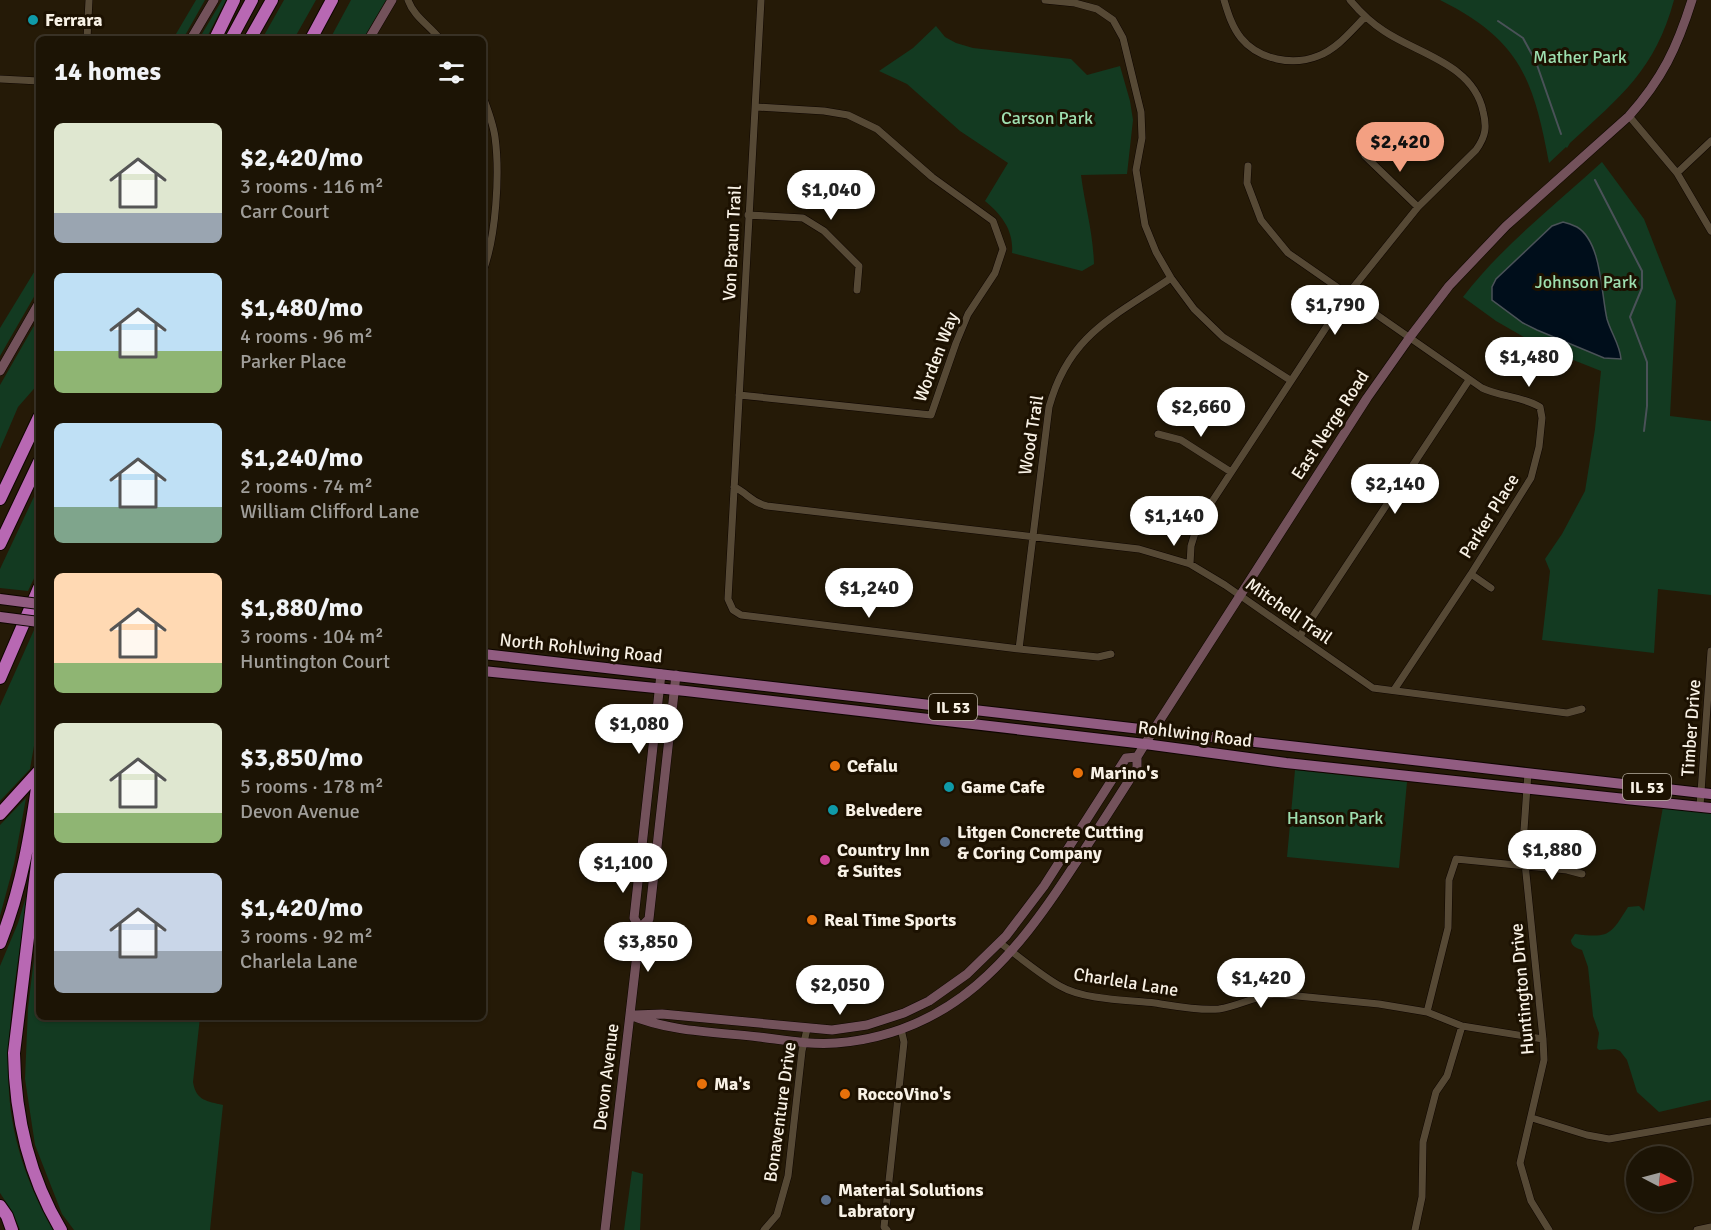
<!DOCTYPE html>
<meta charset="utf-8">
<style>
body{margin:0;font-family:Signika,sans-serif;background:#251d0f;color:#f1f3f6;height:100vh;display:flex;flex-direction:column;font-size:22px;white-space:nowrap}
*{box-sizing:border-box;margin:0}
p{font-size:20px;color:#a09e9a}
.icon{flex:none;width:33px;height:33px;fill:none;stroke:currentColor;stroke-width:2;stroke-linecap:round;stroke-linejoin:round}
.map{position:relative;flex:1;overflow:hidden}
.panel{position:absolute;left:36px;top:36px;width:450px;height:984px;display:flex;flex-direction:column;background:#1c1405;border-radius:9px;box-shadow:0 2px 4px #0004,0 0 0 2px #3a3327}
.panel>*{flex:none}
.needle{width:39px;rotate:96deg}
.buttons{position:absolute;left:1626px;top:1146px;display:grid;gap:12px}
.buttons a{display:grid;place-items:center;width:66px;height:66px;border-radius:50%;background:#1c1405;box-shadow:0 2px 4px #0004,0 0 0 2px #3a3327;font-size:30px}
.price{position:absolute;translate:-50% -51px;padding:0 14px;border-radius:21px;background:#fff;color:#222;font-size:20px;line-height:39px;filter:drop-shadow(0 2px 3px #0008)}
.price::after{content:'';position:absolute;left:50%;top:36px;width:18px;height:14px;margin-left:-9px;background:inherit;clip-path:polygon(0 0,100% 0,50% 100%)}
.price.on{background:#f3a082;color:#111}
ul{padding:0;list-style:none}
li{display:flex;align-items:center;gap:18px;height:150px;padding:0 18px}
li span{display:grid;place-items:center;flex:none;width:168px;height:120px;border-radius:9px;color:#555}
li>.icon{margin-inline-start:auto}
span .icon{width:72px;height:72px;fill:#fffc;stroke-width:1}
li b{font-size:26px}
h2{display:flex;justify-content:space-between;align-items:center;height:72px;padding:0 18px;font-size:26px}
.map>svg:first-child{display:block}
.green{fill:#133a21}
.water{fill:#000e1b;stroke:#4a5258;stroke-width:1.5}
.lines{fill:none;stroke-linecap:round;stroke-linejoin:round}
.stream{stroke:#4a5258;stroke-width:2}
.minor-casing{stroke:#0e0500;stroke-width:8}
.secondary-casing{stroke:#0e0500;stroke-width:10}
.primary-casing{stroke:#0e0500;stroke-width:12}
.motorway-casing{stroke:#0e0500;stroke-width:14}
.minor{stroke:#564935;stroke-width:7}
.secondary{stroke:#73525b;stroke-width:9}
.primary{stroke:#915c81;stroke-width:10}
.motorway{stroke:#b868b3;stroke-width:12}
.primary-bridge-casing{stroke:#0e0500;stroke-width:12;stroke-linecap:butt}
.primary-bridge{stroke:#915c81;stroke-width:10}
.culture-dot{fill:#0f9aa8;stroke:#1c1101;stroke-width:2}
.food-dot{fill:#e8710a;stroke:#1c1101;stroke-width:2}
.service-dot{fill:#5c6f8a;stroke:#1c1101;stroke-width:2}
.hotel-dot{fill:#d1479c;stroke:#1c1101;stroke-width:2}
.labels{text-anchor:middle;stroke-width:6;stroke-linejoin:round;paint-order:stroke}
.shield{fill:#1c1101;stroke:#b6aea1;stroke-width:1.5}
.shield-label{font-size:16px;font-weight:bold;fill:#f8f1e5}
.poi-label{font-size:18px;font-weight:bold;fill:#f8f1e5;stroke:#1c1101;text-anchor:start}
.park-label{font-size:18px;fill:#9edfb0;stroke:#1c1101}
.street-label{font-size:18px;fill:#f8f1e5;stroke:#1c1101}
</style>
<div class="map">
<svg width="1711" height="1230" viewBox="0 0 1711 1230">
<rect width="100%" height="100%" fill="#251a07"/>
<!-- green -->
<path class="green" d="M196 0H205L183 39H173Z
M222 0H226L206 39H199Z
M284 0H316L294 39H262Z
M351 0H386L363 39H330Z
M1440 0H1674C1655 70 1621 96 1570 143L1567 148 1566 147 1549 163C1533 78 1520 40 1440 0Z
M936 26 945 37 956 43 973 48 1071 59 1087 75 1120 66 1130 101 1133 120 1127 174 1081 175C1085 206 1093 232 1094 264L1082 271 1012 253C1014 231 1002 215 985 201L1008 163 960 131 907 84 879 71 913 48Z
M1602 162 1644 219 1676 301 1670 416 1711 421V595L1658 589 1654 653 1542 640 1550 571 1545 559 1562 534 1585 491 1595 429 1601 371 1543 348 1496 321 1463 297C1502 246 1555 205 1602 162Z
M39 264V288L0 356V328Z
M39 317V383L18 407 0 449V385Z
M39 486V568L28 591 0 588V569Z
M34 630H39V717L30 769 0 801V706Z
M1295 770 1407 782 1399 868 1287 857Z
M26 798 14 864 0 916V825Z
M1663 807 1711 813V1100L1659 1112 1637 1092 1627 1060 1620 1051 1615 1049 1599 1050 1597 1048 1599 1033 1593 1016 1588 967 1582 950C1576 948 1571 946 1571 940L1575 934C1609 938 1610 936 1628 907L1639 906 1644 911Z
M29 887C20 954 5 1025 9 1092 12 1141 29 1188 53 1230H20L12 1211 0 1193V966L18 923Z
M39 917V1017H200L193 1082C196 1101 207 1101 223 1105L210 1230H74L62 1214 35 1145 25 1079 28 1008Z
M632 1171 643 1174 640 1230H624Z"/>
<!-- water -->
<path class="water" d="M1563 222C1568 223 1573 225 1577 227 1602 242 1601 294 1607 319 1611 333 1620 345 1621 359L1604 358 1537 330 1523 323 1492 300V287L1496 279 1552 226Z"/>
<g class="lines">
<!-- stream -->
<path class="stream" d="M1498 21 1523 38 1536 62 1561 134
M1595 180 1642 271V288L1630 317 1647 362V406L1644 431"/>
<!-- minor casing -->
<g class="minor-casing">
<path id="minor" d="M408 0C414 17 429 25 440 39
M761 0 728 599 733 610 741 615 1019 649 1098 657 1111 654
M1045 0 1075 3 1097 9 1113 20 1123 38 1141 112 1142 138 1136 170 1145 225 1156 252 1171 278 1194 309 1223 337 1290 380
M1224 0C1228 13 1232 27 1241 38 1259 60 1293 66 1318 56 1337 49 1351 31 1365 17
M87 39 89 0
M0 79 39 81
M483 97C488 110 493 123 495 137 500 174 496 237 483 271
M1629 116 1677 173 1711 231
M1365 156 1418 207
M1248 166 1247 183 1261 220 1288 253 1482 388C1501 397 1522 396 1540 407L1542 418 1539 447 1531 478 1471 574 1394 690
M1677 173 1711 141
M748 215 803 218 824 231 859 266 857 290
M739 395 931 415 956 343 968 314 995 273 1003 249 993 221 932 177 877 129 848 115 824 111 756 107
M1158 434 1181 440 1231 472
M734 487C748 493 750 502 767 506L1139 549 1190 564 1225 585 1373 688 1567 713 1582 709
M1190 564 1191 546 1198 523 1348 294 1418 207 1476 150C1486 136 1487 127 1483 111 1473 64 1418 54 1384 31 1370 22 1360 12 1350 0
M1471 574 1491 588
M1300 636 1469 380
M1019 649 1049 407C1069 334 1114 317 1171 278
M1528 773 1523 844 1543 1039 1544 1060 1520 1163 1531 1201 1549 1230
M1700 806 1711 651
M1000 943C1020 957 1039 974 1060 986 1084 1000 1127 1000 1155 1003 1175 1006 1199 1011 1219 1009 1239 1006 1257 995 1277 994L1379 1004 1427 1012 1462 1026 1543 1039
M1427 1012 1448 928 1449 880 1456 859 1567 870 1582 874
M1532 1118 1587 1135 1609 1139 1711 1121
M764 1230 777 1215 788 1176 802 1051 807 1029
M887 1230 884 1227 904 1042 901 1029
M1415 1230 1422 1197 1423 1142 1436 1092 1447 1076 1462 1026
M1697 1230 1711 1227"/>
</g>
<!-- secondary casing -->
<g class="secondary-casing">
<path id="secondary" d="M191 39 214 0
M369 39 392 0
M0 371 39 303
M640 928 634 918 661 674
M630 1015C671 1032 715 1032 759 1037 784 1040 810 1045 836 1043 952 1034 1014 958 1073 867 1095 834 1116 801 1137 768V757L1153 731 1367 398 1410 337 1449 286 1506 226 1629 116C1662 79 1677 48 1692 0
M635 1015 662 1014 832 1030 867 1025 904 1013 929 1001 967 974 1006 936 1044 886 1126 758 1137 757
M605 1230 640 928 649 919 676 675"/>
</g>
<!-- primary casing -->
<g class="primary-casing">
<path id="primary" d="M483 654 1711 794
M483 671 686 691 1145 744 1286 763 1711 808"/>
</g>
<!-- motorway casing -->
<g class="motorway-casing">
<path id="motorway" d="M215 39 234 0
M231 39 252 0
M250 39 272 0
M311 39 332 0
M0 499 39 417
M0 544 39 462
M0 678 39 588
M0 814 39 771
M39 847 14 1053C15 1116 28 1175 61 1230
M0 943C22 888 31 831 39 774
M0 1206 7 1216 12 1230"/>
</g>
<!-- minor -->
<use href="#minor" class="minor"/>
<!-- secondary -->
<use href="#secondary" class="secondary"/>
<!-- primary -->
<use href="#primary" class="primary"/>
<!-- motorway -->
<use href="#motorway" class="motorway"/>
<!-- primary-bridge casing -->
<g class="primary-bridge-casing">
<path id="primary-bridge" d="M0 599 39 604
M0 617 39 622"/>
</g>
<!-- primary-bridge -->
<use href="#primary-bridge" class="primary-bridge"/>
</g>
<!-- markers -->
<g class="culture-dot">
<circle cx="33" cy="20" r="6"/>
<circle cx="949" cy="787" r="6"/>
<circle cx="833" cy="810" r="6"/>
</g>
<g class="food-dot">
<circle cx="835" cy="766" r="6"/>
<circle cx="1078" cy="773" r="6"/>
<circle cx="812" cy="920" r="6"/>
<circle cx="702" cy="1084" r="6"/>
<circle cx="845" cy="1094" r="6"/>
</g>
<g class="service-dot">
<circle cx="945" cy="842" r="6"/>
<circle cx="826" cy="1200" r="6"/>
</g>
<circle class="hotel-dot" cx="825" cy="860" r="6"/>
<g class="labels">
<!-- shield labels -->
<g class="shield">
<rect x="929" y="694" width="48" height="26" rx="4.5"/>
<rect x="1623" y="774" width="48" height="26" rx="4.5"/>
</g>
<g class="shield-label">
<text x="953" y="713">IL 53</text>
<text x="1647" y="793">IL 53</text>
</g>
<!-- poi labels -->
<g class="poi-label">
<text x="45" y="26">Ferrara</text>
<text x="847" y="772">Cefalu</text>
<text x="1090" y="779">Marino's</text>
<text x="961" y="793">Game Cafe</text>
<text x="845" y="816">Belvedere</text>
<text x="957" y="838">Litgen Concrete Cutting<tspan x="957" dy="21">&amp; Coring Company</tspan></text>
<text x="837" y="856">Country Inn<tspan x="837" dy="21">&amp; Suites</tspan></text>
<text x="824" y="926">Real Time Sports</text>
<text x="714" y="1090">Ma's</text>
<text x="857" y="1100">RoccoVino's</text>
<text x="838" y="1196">Material Solutions<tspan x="838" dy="21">Labratory</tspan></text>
</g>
<!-- park labels -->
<g class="park-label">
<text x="1580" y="63">Mather Park</text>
<text x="1047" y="124">Carson Park</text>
<text x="1586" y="288">Johnson Park</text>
<text x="1335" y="824">Hanson Park</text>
</g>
<!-- street labels -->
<g class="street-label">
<text transform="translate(732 243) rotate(-87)" y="6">Von Braun Trail</text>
<text transform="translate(936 357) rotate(-69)" y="6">Worden Way</text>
<text transform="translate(1330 425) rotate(-57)" y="6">East Nerge Road</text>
<text transform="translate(1031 435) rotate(-81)" y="6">Wood Trail</text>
<text transform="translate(1489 516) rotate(-58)" y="6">Parker Place</text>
<text transform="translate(1289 611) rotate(35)" y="6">Mitchell Trail</text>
<text transform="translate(581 648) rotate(6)" y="6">North Rohlwing Road</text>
<text transform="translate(1691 728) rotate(-86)" y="6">Timber Drive</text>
<text transform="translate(1195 734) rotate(7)" y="6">Rohlwing Road</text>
<text transform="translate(1126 982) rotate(9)" y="6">Charlela Lane</text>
<text transform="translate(1522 989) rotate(-95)" y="6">Huntington Drive</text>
<text transform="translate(606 1077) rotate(-83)" y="6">Devon Avenue</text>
<text transform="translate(780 1112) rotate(-82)" y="6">Bonaventure Drive</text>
</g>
</g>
</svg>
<div class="buttons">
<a><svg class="needle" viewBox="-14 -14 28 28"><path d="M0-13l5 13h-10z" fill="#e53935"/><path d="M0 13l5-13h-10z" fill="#a09e9a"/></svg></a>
</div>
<b class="price on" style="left:1400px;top:173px">$2,420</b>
<b class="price" style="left:831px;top:221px">$1,040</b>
<b class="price" style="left:1335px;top:336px">$1,790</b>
<b class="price" style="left:1529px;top:388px">$1,480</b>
<b class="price" style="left:1201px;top:438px">$2,660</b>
<b class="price" style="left:1395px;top:515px">$2,140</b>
<b class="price" style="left:1174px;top:547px">$1,140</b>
<b class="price" style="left:869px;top:619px">$1,240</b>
<b class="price" style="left:639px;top:755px">$1,080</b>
<b class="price" style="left:1552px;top:881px">$1,880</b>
<b class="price" style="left:623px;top:894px">$1,100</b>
<b class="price" style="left:648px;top:973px">$3,850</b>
<b class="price" style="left:1261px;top:1009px">$1,420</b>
<b class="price" style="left:840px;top:1016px">$2,050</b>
<section class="panel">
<h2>14 homes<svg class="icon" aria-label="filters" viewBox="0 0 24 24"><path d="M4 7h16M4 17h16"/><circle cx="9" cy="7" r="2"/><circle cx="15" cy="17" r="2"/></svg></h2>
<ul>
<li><span style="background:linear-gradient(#dfe7d0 75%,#9aa5b1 0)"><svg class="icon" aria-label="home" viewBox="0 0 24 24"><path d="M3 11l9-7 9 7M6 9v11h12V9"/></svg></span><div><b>$2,420/mo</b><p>3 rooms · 116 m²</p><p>Carr Court</p></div></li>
<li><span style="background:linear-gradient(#bfe0f5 65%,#8fb573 0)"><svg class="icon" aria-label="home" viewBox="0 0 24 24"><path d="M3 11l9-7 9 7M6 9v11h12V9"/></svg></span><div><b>$1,480/mo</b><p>4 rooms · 96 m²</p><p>Parker Place</p></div></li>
<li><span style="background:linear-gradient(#bfe0f5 70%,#7fa58c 0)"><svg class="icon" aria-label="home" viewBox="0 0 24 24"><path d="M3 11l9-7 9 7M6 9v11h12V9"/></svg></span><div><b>$1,240/mo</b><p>2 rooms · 74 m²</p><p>William Clifford Lane</p></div></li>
<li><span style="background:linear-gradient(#ffd9b3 75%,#8fb573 0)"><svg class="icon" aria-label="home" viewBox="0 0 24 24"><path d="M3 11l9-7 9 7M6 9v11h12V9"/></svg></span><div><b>$1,880/mo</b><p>3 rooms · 104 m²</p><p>Huntington Court</p></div></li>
<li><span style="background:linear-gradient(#dfe7d0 75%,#8fb573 0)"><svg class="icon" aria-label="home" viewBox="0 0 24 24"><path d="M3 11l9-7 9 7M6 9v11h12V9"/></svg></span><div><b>$3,850/mo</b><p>5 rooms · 178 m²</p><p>Devon Avenue</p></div></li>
<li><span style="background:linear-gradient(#c9d6e8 65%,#9aa5b1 0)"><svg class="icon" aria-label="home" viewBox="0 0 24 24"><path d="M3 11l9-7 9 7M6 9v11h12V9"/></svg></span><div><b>$1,420/mo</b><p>3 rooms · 92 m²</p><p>Charlela Lane</p></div></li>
</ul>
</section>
</div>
